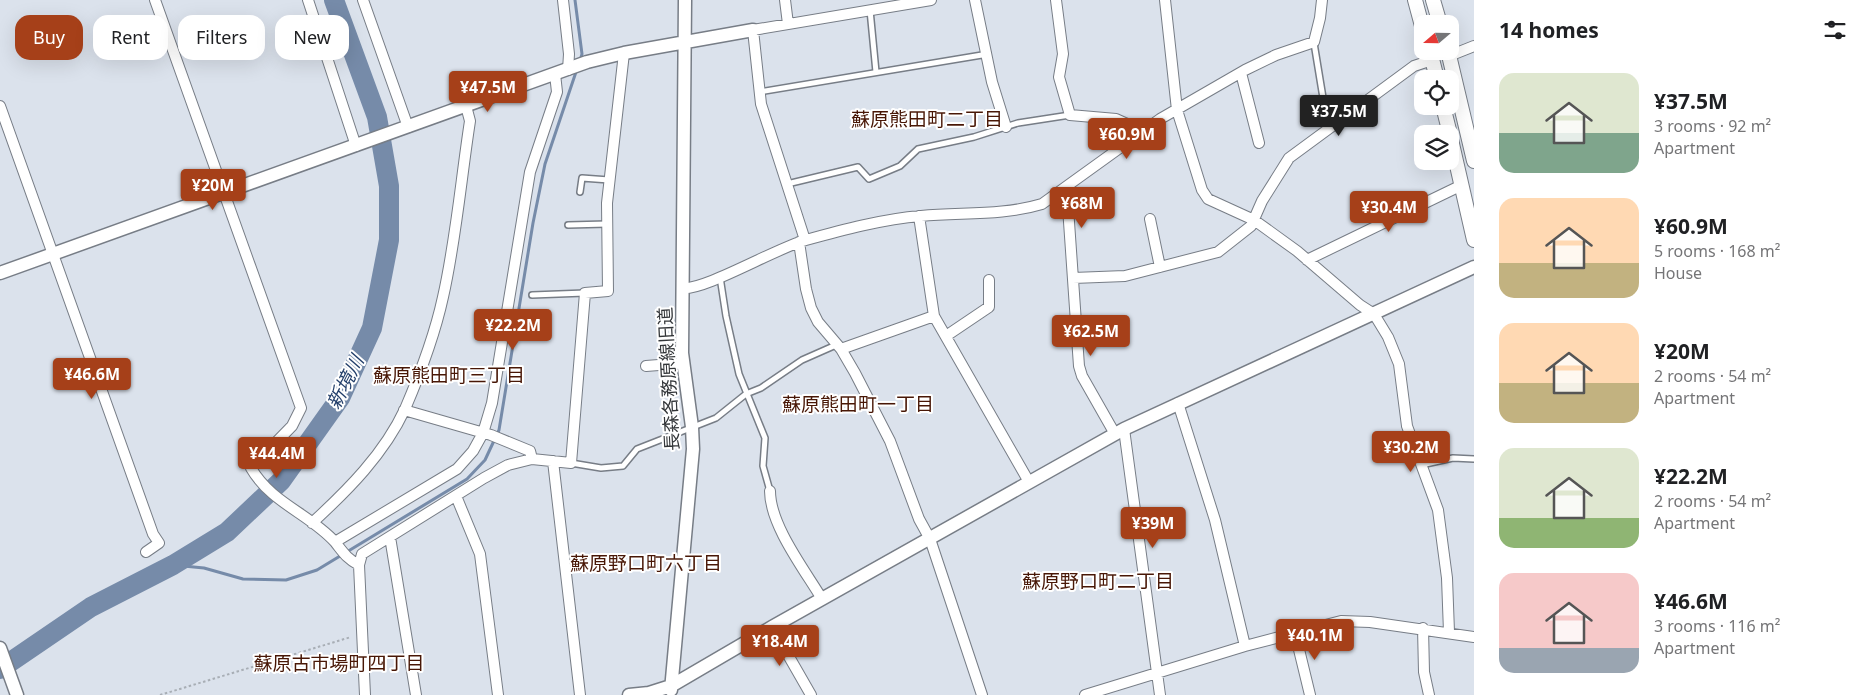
<!DOCTYPE html>
<meta charset="utf-8">
<style>
body{margin:0;font-family:"Noto Sans","Noto Sans JP",sans-serif;background:#f2f2f2;color:#202124;height:100vh;display:flex;flex-direction:column;font-size:19px;white-space:nowrap}
*{box-sizing:border-box;margin:0}
p{font-size:16px;color:#757577}
.icon{flex:none;width:28px;height:28px;fill:none;stroke:currentColor;stroke-width:2;stroke-linecap:round;stroke-linejoin:round}
.map{position:relative;flex:1;overflow:hidden}
.sheet{display:flex;flex-direction:column;background:#fff;width:400px}
.sheet>*{flex:none}
.guide{position:absolute;left:15px;top:15px;width:475px;height:45px;display:flex;gap:10px}
.needle{width:32px;rotate:250deg}
.fabs{position:absolute;left:1414px;top:15px;display:grid;gap:10px}
.fabs a{display:grid;place-items:center;width:45px;height:45px;border-radius:10px;background:#fff;box-shadow:0 5px 20px #0002;font-size:25px}
.price{position:absolute;translate:-50% -42px;padding:0 11px;border-radius:5px;background:#a64019;color:#fff;font-size:16px;line-height:32px;filter:drop-shadow(0 1px 2px #0008)}
.price::after{content:'';position:absolute;left:50%;top:30px;width:15px;height:11px;margin-left:-8px;background:inherit;clip-path:polygon(0 0,100% 0,50% 100%)}
.price.active{background:#222;color:#fff}
ul{padding:0;list-style:none}
li{display:flex;align-items:center;gap:15px;height:125px;padding:0 25px}
li span{display:grid;place-items:center;flex:none;width:140px;height:100px;border-radius:15px;color:#555}
li>.icon{margin-inline-start:auto}
span .icon{width:60px;height:60px;fill:#fffc;stroke-width:1}
li b{font-size:21px}
h2{display:flex;justify-content:space-between;align-items:center;height:60px;padding:0 25px;font-size:21px}
.tag{padding:0 18px;border-radius:15px;background:#fff;box-shadow:0 5px 20px #0002;font-size:18px;line-height:45px}
.tag.active{background:#a64019;color:#fff}
main{display:flex;flex:1;min-height:0}
.map>svg:first-child{display:block}
.lines{fill:none;stroke-linecap:round;stroke-linejoin:round}
.stream{stroke:#768ba9;stroke-width:3}
.river{stroke:#768ba9;stroke-width:20}
.service-casing{stroke:#777d86;stroke-width:8}
.minor-casing{stroke:#777d86;stroke-width:12}
.tertiary-casing{stroke:#777d86;stroke-width:15}
.secondary-casing{stroke:#777d86;stroke-width:16}
.path{stroke:#a8aeb5;stroke-width:2;stroke-dasharray:2.5 2.5;stroke-linecap:butt}
.service{stroke:#fff;stroke-width:5}
.minor{stroke:#fff;stroke-width:10}
.tertiary{stroke:#fff;stroke-width:12}
.secondary{stroke:#fff;stroke-width:14}
.labels{text-anchor:middle;stroke-width:4;stroke-linejoin:round;paint-order:stroke}
.street-label{font-size:18px;fill:#333639;stroke:#fff}
.neighbourhood-label{font-size:19px;fill:#481706;stroke:#fff}
.water-label{font-size:19px;font-style:italic;fill:#233f6a;stroke:#fff}
</style>
<main>
<div class="map">
<svg width="1474" height="695" viewBox="0 0 1474 695">
<rect width="100%" height="100%" fill="#dbe2ec"/>
<g class="lines">
<!-- stream -->
<path class="stream" d="M575 0 582 54 580 61
M173 565 204 568 243 579 286 580 317 570 467 479 485 460 499 430 533 223 545 164 577 69"/>
<!-- river -->
<path class="river" d="M0 669 91 607 173 565 227 532 281 481 340 398 372 328 389 240V186L377 117 334 0"/>
<!-- service casing -->
<g class="service-casing">
<path id="service" d="M870 10 876 72
M1314 43 1326 116 1332 126
M759 92 988 54
M787 184 858 167 869 179 900 166 918 149 974 137 1018 123 1070 115
M580 192 582 178 609 180
M568 225 607 224
M720 277 726 316 739 374 765 438 763 466 770 491
M532 295 585 293
M571 463 601 468 623 466 637 449 716 418 746 394 761 388 802 360 836 345
M1421 465 1453 458 1474 459"/>
</g>
<!-- minor casing -->
<g class="minor-casing">
<path id="minor" d="M155 0 301 408 292 426 251 468C271 503 310 514 335 542 343 552 347 559 359 565
M308 0 356 146
M363 0 408 127
M563 0 569 54 568 70
M785 0 788 24
M975 0 992 82 1006 127
M1056 0 1063 54 1059 77 1070 115 1116 119 1145 132
M1165 0 1177 110 1202 190 1208 199 1254 220 1297 251 1360 305 1374 314 1388 337 1399 364 1407 426 1438 510 1447 578 1449 632
M1449 56 1474 46
M1241 73 1259 143
M0 106 153 534 159 543 146 552
M1064 190 1067 193 1079 366 1082 376 1115 434
M919 216 934 316 1029 482
M1150 219 1160 267
M805 240 761 104 753 30 931 0
M799 242 806 289 811 308 818 322 841 349 855 373 890 441 919 519 930 539 982 695
M1307 260 1462 185
M1073 278 1125 276 1218 252 1251 226 1262 201 1289 158 1414 66 1432 60
M682 288C704 291 776 248 806 240 842 230 883 219 921 216 962 212 1002 216 1042 204L1160 119 1245 70 1276 55 1314 42 1320 18 1322 0
M946 336 989 307V280
M841 349 934 316
M646 366 684 363
M1178 403 1215 520 1245 646
M404 410 491 435 530 451 532 459
M1124 429 1160 695
M553 461 580 695
M770 491C770 525 804 569 822 599
M456 496 480 554 498 695
M312 523C348 490 384 454 405 409 420 374 435 334 443 297 456 240 461 179 470 121L466 106
M390 537 416 695
M335 542 457 469 473 451 483 433 492 403 530 172 557 92 555 74
M772 627 811 695
M1423 628 1424 672 1429 695
M1295 633 1310 695
M365 695 359 565 362 554 484 478 508 465 532 459 571 463 585 293 608 291 607 203 624 53
M1085 695 1245 646 1341 621 1370 622 1474 637"/>
</g>
<!-- tertiary casing -->
<g class="tertiary-casing">
<path id="tertiary" d="M0 273 587 62 624 53 753 30
M0 648 17 695
M671 690 693 449 692 427 682 353 685 0
M629 695 649 693 671 686 772 627 1124 429 1474 267"/>
</g>
<!-- secondary casing -->
<g class="secondary-casing">
<path id="secondary" d="M1415 0 1422 26
M1433 0 1440 24
M1430 51 1437 79
M1448 51 1474 161
M1443 106 1450 134
M1450 135 1474 240"/>
</g>
<!-- path -->
<path class="path" d="M160 695 351 637"/>
<!-- service -->
<use href="#service" class="service"/>
<!-- minor -->
<use href="#minor" class="minor"/>
<!-- tertiary -->
<use href="#tertiary" class="tertiary"/>
<!-- secondary -->
<use href="#secondary" class="secondary"/>
</g>
<g class="labels">
<!-- street labels -->
<g class="street-label">
<text transform="translate(669 379) rotate(-93)" y="6">長森各務原線旧道</text>
</g>
<!-- neighbourhood labels -->
<g class="neighbourhood-label">
<text x="927" y="126">蘇原熊田町二丁目</text>
<text x="449" y="382">蘇原熊田町三丁目</text>
<text x="858" y="411">蘇原熊田町一丁目</text>
<text x="646" y="570">蘇原野口町六丁目</text>
<text x="1098" y="588">蘇原野口町二丁目</text>
<text x="339" y="670">蘇原古市場町四丁目</text>
</g>
<!-- water labels -->
<g class="water-label">
<text transform="translate(345 382) rotate(-63)" y="7">新境川</text>
</g>
</g>
</svg>
<div class="fabs">
<a><svg class="needle" viewBox="-14 -14 28 28"><path d="M0-13l5 13h-10z" fill="#e53935"/><path d="M0 13l5-13h-10z" fill="#757577"/></svg></a>
<a><svg class="icon" aria-label="locate" viewBox="0 0 24 24"><circle cx="12" cy="12" r="6"/><path d="M12 2v4M12 18v4M2 12h4M18 12h4"/></svg></a>
<a><svg class="icon" aria-label="layers" viewBox="0 0 24 24"><path d="M12 4l9 5-9 5-9-5zM3 14l9 5 9-5"/></svg></a>
</div>
<b class="price" style="left:488px;top:113px">¥47.5M</b>
<b class="price active" style="left:1339px;top:137px">¥37.5M</b>
<b class="price" style="left:1127px;top:160px">¥60.9M</b>
<b class="price" style="left:213px;top:211px">¥20M</b>
<b class="price" style="left:1082px;top:229px">¥68M</b>
<b class="price" style="left:1389px;top:233px">¥30.4M</b>
<b class="price" style="left:513px;top:351px">¥22.2M</b>
<b class="price" style="left:1091px;top:357px">¥62.5M</b>
<b class="price" style="left:92px;top:400px">¥46.6M</b>
<b class="price" style="left:1411px;top:473px">¥30.2M</b>
<b class="price" style="left:277px;top:479px">¥44.4M</b>
<b class="price" style="left:1153px;top:549px">¥39M</b>
<b class="price" style="left:1315px;top:661px">¥40.1M</b>
<b class="price" style="left:780px;top:667px">¥18.4M</b>
<div class="guide">
<a class="tag active">Buy</a>
<a class="tag">Rent</a>
<a class="tag">Filters</a>
<a class="tag">New</a>
</div>
</div>
<section class="sheet">
<h2>14 homes<svg class="icon" aria-label="filters" viewBox="0 0 24 24"><path d="M4 7h16M4 17h16"/><circle cx="9" cy="7" r="2"/><circle cx="15" cy="17" r="2"/></svg></h2>
<ul>
<li><span style="background:linear-gradient(#dfe7d0 60%,#7fa58c 0)"><svg class="icon" aria-label="home" viewBox="0 0 24 24"><path d="M3 11l9-7 9 7M6 9v11h12V9"/></svg></span><div><b>¥37.5M</b><p>3 rooms · 92 m²</p><p>Apartment</p></div></li>
<li><span style="background:linear-gradient(#ffd9b3 65%,#c2b280 0)"><svg class="icon" aria-label="home" viewBox="0 0 24 24"><path d="M3 11l9-7 9 7M6 9v11h12V9"/></svg></span><div><b>¥60.9M</b><p>5 rooms · 168 m²</p><p>House</p></div></li>
<li><span style="background:linear-gradient(#ffd9b3 60%,#c2b280 0)"><svg class="icon" aria-label="home" viewBox="0 0 24 24"><path d="M3 11l9-7 9 7M6 9v11h12V9"/></svg></span><div><b>¥20M</b><p>2 rooms · 54 m²</p><p>Apartment</p></div></li>
<li><span style="background:linear-gradient(#dfe7d0 70%,#8fb573 0)"><svg class="icon" aria-label="home" viewBox="0 0 24 24"><path d="M3 11l9-7 9 7M6 9v11h12V9"/></svg></span><div><b>¥22.2M</b><p>2 rooms · 54 m²</p><p>Apartment</p></div></li>
<li><span style="background:linear-gradient(#f6c9c9 75%,#9aa5b1 0)"><svg class="icon" aria-label="home" viewBox="0 0 24 24"><path d="M3 11l9-7 9 7M6 9v11h12V9"/></svg></span><div><b>¥46.6M</b><p>3 rooms · 116 m²</p><p>Apartment</p></div></li>
</ul>
</section>
</main>
